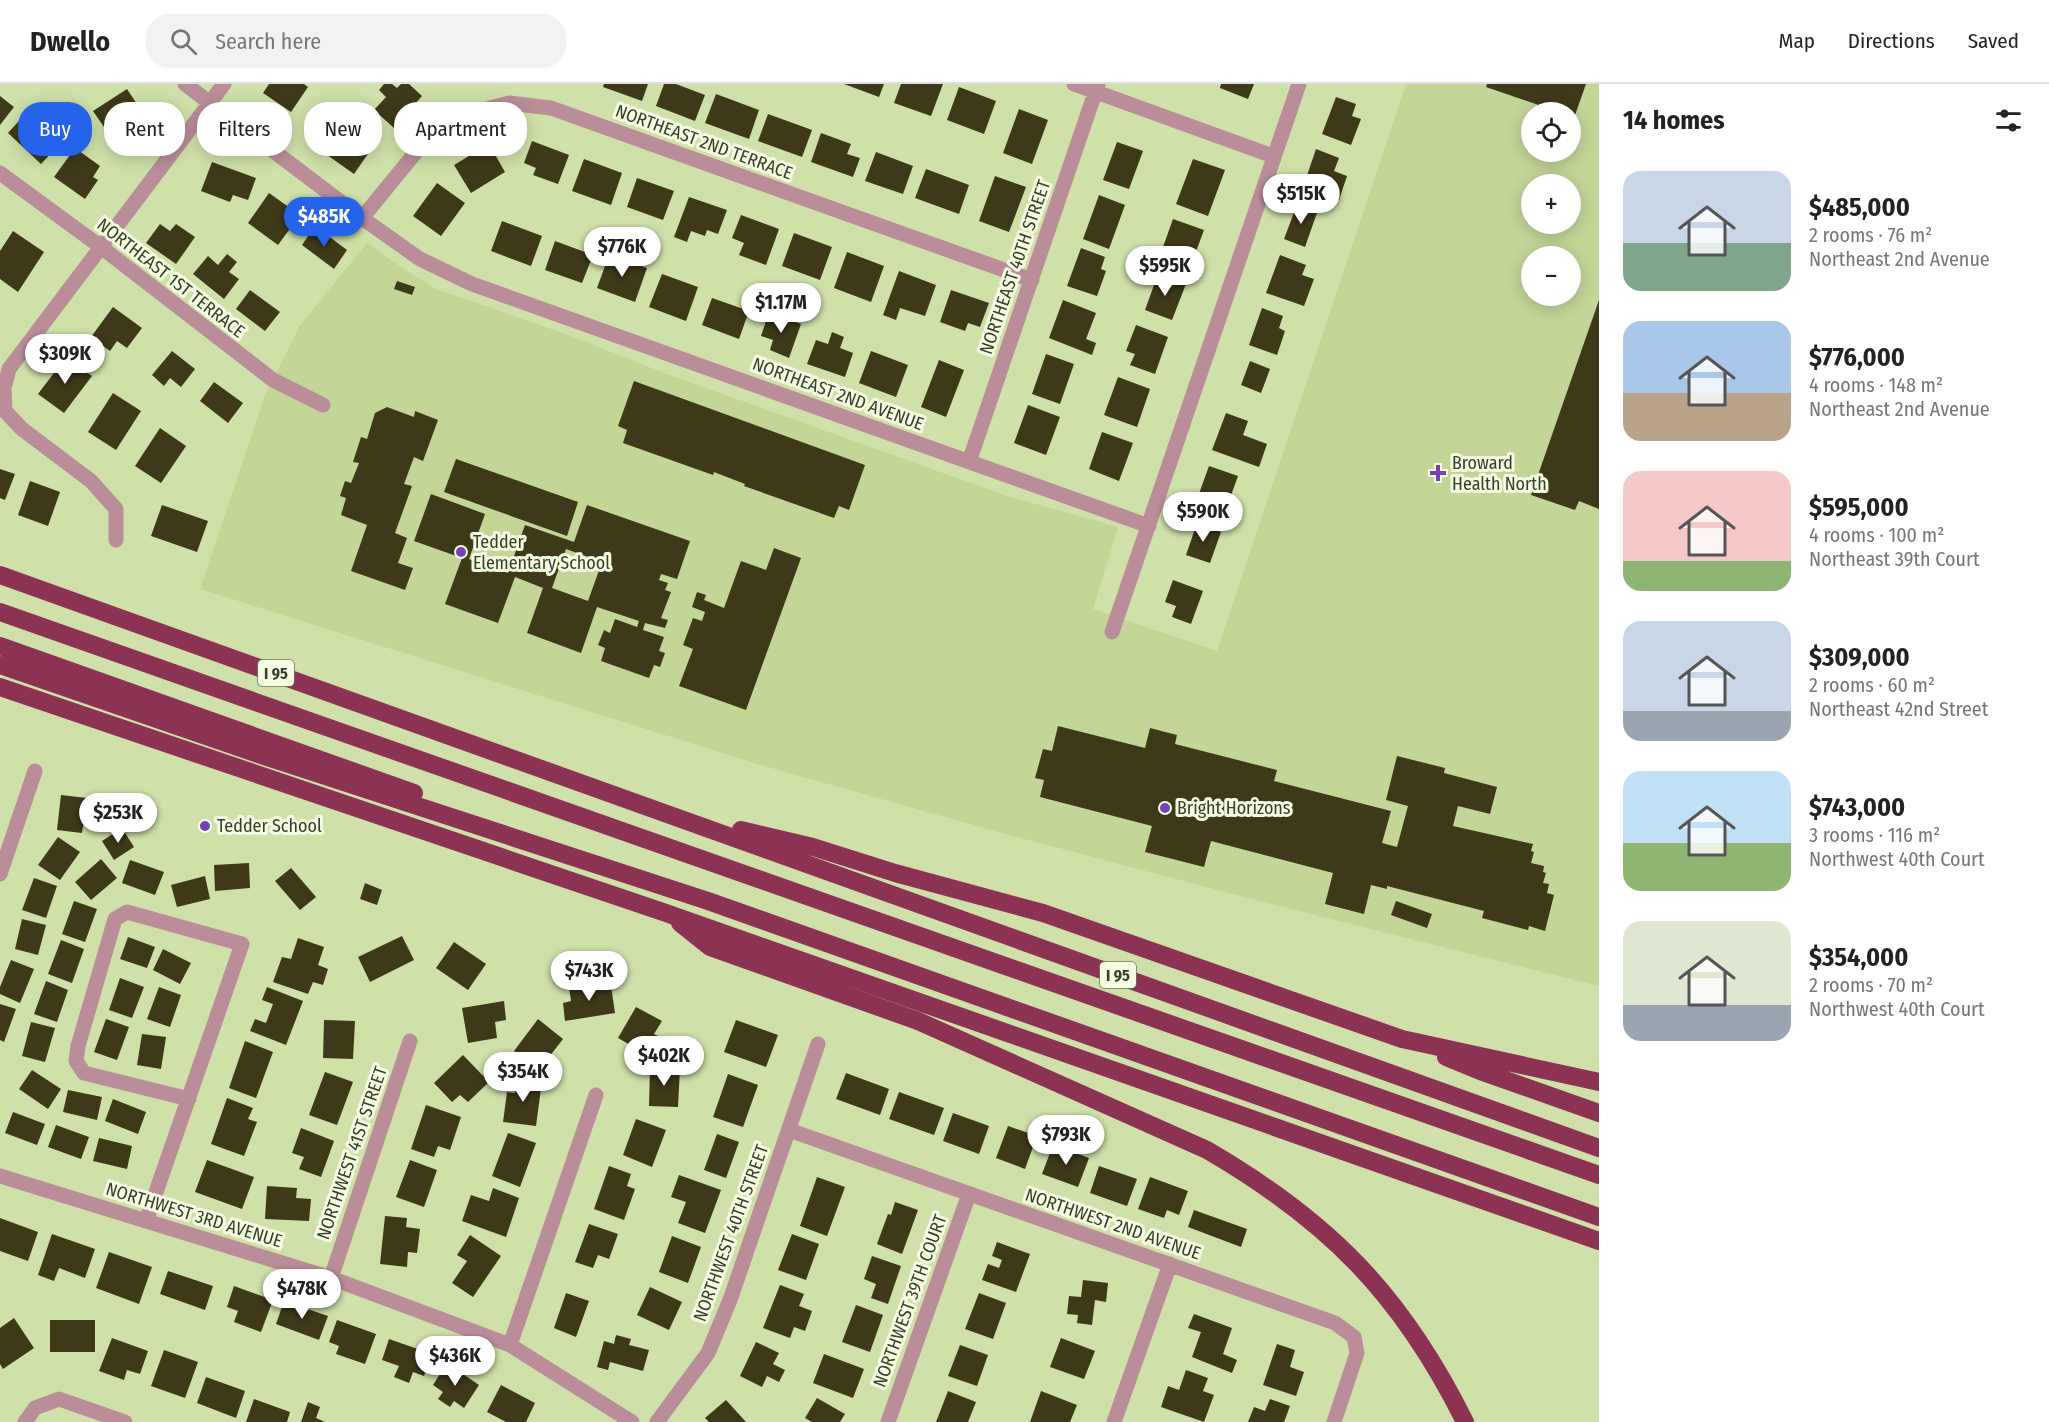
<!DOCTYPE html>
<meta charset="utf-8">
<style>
body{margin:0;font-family:"Fira Sans Condensed",sans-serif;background:#f2f2f2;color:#222;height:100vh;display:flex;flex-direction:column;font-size:22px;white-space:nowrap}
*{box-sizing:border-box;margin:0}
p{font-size:20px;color:#767676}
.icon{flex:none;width:33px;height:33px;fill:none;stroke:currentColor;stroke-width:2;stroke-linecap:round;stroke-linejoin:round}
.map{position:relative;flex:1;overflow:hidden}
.panel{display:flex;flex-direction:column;background:#fff;width:450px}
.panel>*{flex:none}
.hud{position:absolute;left:18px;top:18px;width:570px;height:54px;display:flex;gap:12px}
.buttons{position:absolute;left:1521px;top:18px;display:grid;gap:12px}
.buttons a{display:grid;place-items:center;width:60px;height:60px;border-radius:50%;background:#fff;box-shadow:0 3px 15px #0003;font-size:30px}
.price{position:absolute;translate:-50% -51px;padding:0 14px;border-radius:21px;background:#fff;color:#222;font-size:20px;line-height:39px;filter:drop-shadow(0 2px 3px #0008)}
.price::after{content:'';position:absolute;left:50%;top:36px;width:18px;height:14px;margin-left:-9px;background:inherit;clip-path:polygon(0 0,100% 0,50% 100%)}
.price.selected{background:#2563eb;color:#fff}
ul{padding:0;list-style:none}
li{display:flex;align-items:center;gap:18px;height:150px;padding:0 24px}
li span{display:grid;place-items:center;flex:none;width:168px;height:120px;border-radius:18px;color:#555}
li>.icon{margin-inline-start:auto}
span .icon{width:72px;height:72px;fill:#fffc;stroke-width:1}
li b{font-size:26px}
h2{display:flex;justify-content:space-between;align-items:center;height:72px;padding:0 24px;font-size:26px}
.pill{padding:0 21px;border-radius:24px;background:#fff;box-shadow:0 3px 15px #0003;font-size:21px;line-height:54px}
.pill.selected{background:#2563eb;color:#fff}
header{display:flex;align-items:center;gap:36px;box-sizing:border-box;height:84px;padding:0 30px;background:#fff;border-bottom:2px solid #e0e0e0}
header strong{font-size:28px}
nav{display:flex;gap:33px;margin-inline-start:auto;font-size:21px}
.search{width:420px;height:54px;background:#f2f2f2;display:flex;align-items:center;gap:15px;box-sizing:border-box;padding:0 21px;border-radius:24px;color:#767676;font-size:22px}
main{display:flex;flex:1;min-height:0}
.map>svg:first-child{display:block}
.built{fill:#c3d597;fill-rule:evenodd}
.building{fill:#3e3919;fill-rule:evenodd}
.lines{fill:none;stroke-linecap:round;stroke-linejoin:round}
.minor{stroke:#ba8d99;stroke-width:15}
.motorway{stroke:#8c3353;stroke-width:18}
.poi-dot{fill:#7640b7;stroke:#f4fde1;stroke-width:2}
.labels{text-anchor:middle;stroke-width:6;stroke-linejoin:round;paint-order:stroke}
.shield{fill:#f4fde1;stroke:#707860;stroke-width:1.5}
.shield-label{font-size:16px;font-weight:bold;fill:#383f28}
.street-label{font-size:18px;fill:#383f28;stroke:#f4fde1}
.poi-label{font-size:18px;fill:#383f28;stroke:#f4fde1;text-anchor:start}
</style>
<header>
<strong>Dwello</strong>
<div class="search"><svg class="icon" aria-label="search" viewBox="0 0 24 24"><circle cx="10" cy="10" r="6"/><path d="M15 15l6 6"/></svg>Search here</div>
<nav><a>Map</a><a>Directions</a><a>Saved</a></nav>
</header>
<main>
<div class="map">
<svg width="1599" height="1338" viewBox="0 0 1599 1338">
<rect width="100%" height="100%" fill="#cfe0a8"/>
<!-- built -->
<path class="built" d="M1406 0H1599V902L1252 815 1002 749 761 681 200 505 265 311 299 243 367 159 405 186 436 205 571 252 664 289 1007 412 1118 443 1093 525 1217 567ZM1532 28H1570V68H1532ZM1532 100H1570V140H1532ZM1532 172H1570V212H1532Z"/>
<!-- building -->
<path class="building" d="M269 0H304L308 3 291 28 263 9Z
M384 0H392L397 4 401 0H409L422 12 394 44 374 26 386 13 379 6Z
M604 0H648L642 17 603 3Z
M664 0H676L705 11 695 37 656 22Z
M844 0H884L879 13Z
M901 0H943L931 32 894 19Z
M1221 0H1254L1248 15 1220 4Z
M1487 0H1586L1574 34 1570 32V28H1559L1486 3Z
M959 3 996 17 984 50 947 36Z
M127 5 147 35 124 50 115 35 104 43 93 27Z
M716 10 759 26 749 55 705 39Z
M0 12 14 23 0 41Z
M1336 13 1356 20 1352 32 1361 35 1351 61 1322 50Z
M1019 25 1048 36 1032 80 1003 69Z
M27 28 61 59 41 80 8 49Z
M768 30 812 46 802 73 758 57Z
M355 38 379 54 354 90 320 66 336 42 347 49Z
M821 49 851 60 847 70 860 74 853 93 811 78Z
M532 57 569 71 558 100 533 91 536 84 524 79Z
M1117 58 1143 67 1129 105 1103 96Z
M489 60 505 88 471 109 454 81Z
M75 64 100 82 93 93 98 96 85 115 54 93Z
M1316 65 1339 74 1334 87 1347 92 1339 116 1303 103Z
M876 68 913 82 903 110 865 97Z
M584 75 622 89 611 121 572 107Z
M1193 75 1225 86 1208 132 1176 120Z
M212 78 256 94 248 116 233 111 230 118 201 107Z
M926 85 969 101 959 130 915 114Z
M995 92 1026 103 1009 148 979 137Z
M637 94 674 107 663 136 627 123Z
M437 99 465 119 441 152 413 132Z
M269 109 300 131 278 161 248 139Z
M1099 111 1125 121 1109 165 1083 155Z
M689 113 727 126 718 150 707 146 705 152 691 147 687 158 674 153Z
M1298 118 1318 126 1305 163 1284 155Z
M741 131 779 145 766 181 739 171 744 159 732 154Z
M1173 135 1204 146 1190 184 1166 176 1169 166 1163 163Z
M502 137 542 152 531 182 491 167Z
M160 140 170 147 176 140 195 153 176 180 146 159Z
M315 142 347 166 334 185 302 161Z
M13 147 44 168 18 208 0 195V167Z
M794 149 832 163 820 196 782 182Z
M555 157 593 171 582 199 545 186Z
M1081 164 1105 173 1101 185 1106 187 1097 212 1067 202Z
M847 168 884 182 871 218 834 204Z
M227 170 237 178 229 188 239 195 224 215 193 190 208 172 218 181Z
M609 171 647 184 635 218 597 204Z
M1280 171 1306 181 1302 191 1314 195 1304 222 1266 209Z
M899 187 936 201 925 232 900 224 896 236 883 231Z
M662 190 698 203 686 237 649 223Z
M1158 190 1186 200 1172 236 1145 226Z
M397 197 415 203 412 211 394 205Z
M250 206 280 228 265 247 236 225Z
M951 206 989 219 980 243 968 239 965 247 940 238Z
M712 214 749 227 739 255 702 241Z
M1063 216 1096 229 1086 255 1096 259 1092 271 1049 254Z
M1599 216V425L1579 417 1575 426 1531 411Z
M113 223 142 244 127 264 117 257 110 267 91 253Z
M1262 224 1283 232 1279 244 1285 247 1277 271 1249 261Z
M769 228 801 240 789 274 770 266 773 256 761 252Z
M1136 241 1168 253 1155 290 1130 281 1135 270 1126 267Z
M832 248 844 253 840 264 853 269 845 293 807 280 816 256 828 260Z
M172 267 195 285 181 303 170 294 164 302 152 291Z
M871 267 908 281 896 313 859 299Z
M1046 270 1074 280 1060 320 1032 310Z
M66 273 92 292 64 329 38 310Z
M939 276 964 286 946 333 921 323Z
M1250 277 1270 285 1261 309 1241 301Z
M1118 293 1150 305 1137 343 1104 331Z
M634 297 865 381 849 426 839 422 834 434 744 402 745 400 714 388 713 391 623 359 627 346 618 342Z
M214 298 243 319 228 339 200 317Z
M113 309 141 327 116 366 88 348Z
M1028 321 1060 333 1046 371 1014 359Z
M387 323 414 333 415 327 438 336 423 377 414 373 404 400 412 402 395 449 407 454 398 479 413 484 405 506 351 487 367 441 341 431 346 414 340 412 345 397 351 399 359 379 353 378 361 353 367 355 375 329Z
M1226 329 1248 337 1243 351 1267 360 1259 383 1212 366Z
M160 344 186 362 161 399 135 382Z
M1102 348 1133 359 1119 397 1089 385Z
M456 375 578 418 567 452 444 408Z
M1209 382 1238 392 1225 428 1196 418Z
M0 385 15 390 5 416 0 414Z
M30 397 60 408 48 442 18 431Z
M431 410 485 430 469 475 508 489 525 441 574 458 587 421 690 457 677 495 661 490 659 496 668 499 665 506 671 508 661 534 668 536 665 544 645 539 643 546 664 553 659 567 665 569 660 583 654 581 649 594 601 577 605 564 598 561 604 546 610 549 615 535 637 543 639 537 597 523 581 569 527 549 543 504 515 493 498 539 445 520 462 474 414 457ZM566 465 602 478 588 517 552 504Z
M162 421 208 437 197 468 151 452Z
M1197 439 1221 448 1210 479 1186 471Z
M774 464 801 474 746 626 679 602 693 565 683 561 693 534 702 537 705 528 692 523 697 508 706 511 704 516 724 524 741 477 766 486Z
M1173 496 1203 507 1191 540 1172 533 1176 522 1165 518Z
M1058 642 1145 664 1150 644 1177 651 1175 660 1277 686 1274 697 1391 727 1382 759 1397 763 1408 722 1386 716 1397 672 1445 684 1444 689 1497 703 1490 730 1458 722 1453 742 1533 760 1531 767 1534 768 1531 779 1544 782 1543 788 1546 789 1543 799 1549 800 1547 809 1554 811 1545 847 1529 842 1528 846 1482 834 1484 827 1387 802V805L1371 801 1364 830 1325 820 1333 789 1211 757 1204 783 1145 768 1152 742 1040 713 1044 696 1035 694 1043 665 1052 667Z
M61 711 87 714 82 749 57 746Z
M122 744 134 763 114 776 102 757Z
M58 753 80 768 60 796 38 781Z
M101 775 117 794 91 816 75 798Z
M130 776 164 788 155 811 122 799Z
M249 779 250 804 215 807 214 781Z
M291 784 316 813 300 826 275 797Z
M205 792 210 815 177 823 171 801Z
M34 794 57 802 46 834 22 826Z
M365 799 382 806 377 821 360 815Z
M74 817 97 825 85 858 62 850Z
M1396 817 1432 830 1427 844 1391 831Z
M22 835 46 841 38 871 15 865Z
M402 852 414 876 370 898 358 873Z
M128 853 155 863 147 884 120 875Z
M298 854 324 863 318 881 328 885 323 901 313 898 308 910 273 898 282 873 291 875Z
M61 856 84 865 72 899 48 890Z
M454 858 486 880 468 906 436 884Z
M163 865 191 879 180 900 153 886Z
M11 876 34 885 20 919 0 910V903Z
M120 894 144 903 132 934 109 926Z
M46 897 68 906 57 938 34 930Z
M594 899 595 905 611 902 615 929 565 937 563 919 571 917 569 903Z
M159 903 181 911 170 943 147 935Z
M267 903 303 917 286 961 250 947 255 935 266 939 273 920 262 916Z
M504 917 506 936 495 938 497 954 468 959 462 924Z
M0 920 16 925 4 958 0 956Z
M636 923 662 937 654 950 662 954 651 973 618 954Z
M106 935 129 943 117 976 94 968Z
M538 935 563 955 539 986 514 967Z
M324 936 355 937 353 975 323 974Z
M736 936 778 951 766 983 724 968Z
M31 938 55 944 45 978 22 972Z
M142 950 166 953 161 985 137 981Z
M245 957 273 968 256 1014 229 1004Z
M463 971 489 998 468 1018 460 1011 452 1018 434 999Z
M650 983 680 984 678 1023 649 1022Z
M32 986 61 1005 48 1025 19 1005Z
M325 988 353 998 337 1041 309 1031Z
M846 989 889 1005 880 1031 836 1015Z
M728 990 758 1001 743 1043 713 1033Z
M517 994 542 997 536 1042 503 1038 507 1008 515 1009Z
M68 1006 102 1013 97 1036 63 1028Z
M899 1008 944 1024 934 1051 889 1035Z
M227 1014 253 1024 248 1035 257 1038 244 1072 211 1060Z
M113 1015 146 1028 138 1050 105 1037Z
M426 1021 461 1033 450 1066 438 1062 434 1073 411 1065Z
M13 1028 45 1040 37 1061 5 1049Z
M953 1029 989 1042 979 1070 943 1057Z
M636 1035 666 1046 652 1083 623 1071Z
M56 1041 89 1053 81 1075 48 1063Z
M1008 1042 1037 1052 1025 1085 996 1074Z
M301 1044 334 1057 321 1093 299 1085 304 1073 292 1069Z
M508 1049 536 1059 520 1103 492 1092Z
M717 1050 739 1058 726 1094 704 1086Z
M99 1054 132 1062 127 1085 93 1077Z
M1053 1061 1089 1074 1078 1103 1042 1090Z
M207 1076 254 1093 242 1125 195 1108Z
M410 1076 437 1086 424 1123 396 1113Z
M609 1082 631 1090 627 1102 635 1105 624 1136 594 1125Z
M1099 1082 1137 1095 1127 1122 1090 1109Z
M679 1091 721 1106 705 1149 678 1139 686 1118 671 1113Z
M817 1093 845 1103 827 1152 800 1142Z
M1150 1093 1188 1107 1179 1131 1167 1126 1164 1134 1138 1125Z
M267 1102 297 1104 296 1114 311 1115 309 1137 265 1135Z
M493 1104 519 1114 506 1153 462 1137 471 1111 489 1117Z
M895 1118 918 1126 902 1170 877 1160 888 1130 891 1131Z
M1194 1126 1247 1145 1241 1163 1188 1143Z
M385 1132 407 1134 406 1143 420 1145 417 1169 408 1168 407 1183 380 1180Z
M0 1134 38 1148 28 1177 0 1167Z
M589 1140 618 1150 609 1175 598 1171 593 1184 575 1178Z
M52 1150 95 1165 85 1194 59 1184 54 1197 38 1191Z
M792 1150 819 1160 806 1196 778 1186Z
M470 1151 501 1172 473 1213 452 1199 467 1177 457 1171Z
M672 1152 701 1163 688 1199 659 1188Z
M997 1158 1030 1170 1016 1208 982 1196 988 1180 999 1184 1002 1176 992 1172Z
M109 1168 152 1183 139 1220 96 1204Z
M872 1172 901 1182 888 1220 871 1214 876 1200 864 1195Z
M168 1187 213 1202 205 1226 160 1210Z
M1083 1196 1108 1199 1106 1218 1095 1216 1092 1241 1077 1239 1078 1231 1067 1230 1069 1212 1081 1213Z
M780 1201 804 1210 799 1222 812 1227 805 1247 794 1243 790 1254 763 1244Z
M234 1202 273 1216 261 1248 234 1238 238 1227 227 1223Z
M650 1203 682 1218 669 1246 637 1231Z
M566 1209 589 1217 576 1253 554 1244Z
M979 1209 1006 1219 993 1255 965 1245Z
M284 1217 328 1232 319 1256 276 1240Z
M856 1221 883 1231 870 1268 842 1258Z
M1194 1230 1232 1244 1223 1270 1237 1276 1232 1289 1192 1273 1201 1248 1188 1244Z
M14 1234 34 1264 3 1285 0 1280V1244Z
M50 1236H95V1268H50Z
M337 1236 376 1250 365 1280 336 1270 339 1262 329 1258Z
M616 1251 631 1255 629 1261 649 1266 643 1287 610 1278 608 1286 597 1283 604 1257 614 1260Z
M112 1254 148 1267 140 1290 127 1286 124 1296 99 1287Z
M1061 1254 1095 1267 1084 1295 1050 1283Z
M389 1255 432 1270 424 1292 413 1288 409 1299 394 1293 399 1282 382 1276Z
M756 1258 779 1269 773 1280 785 1286 779 1298 767 1292 762 1303 740 1292Z
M1277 1260 1295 1266 1290 1283 1304 1288 1296 1312 1263 1301Z
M960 1261 988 1271 977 1302 948 1292Z
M164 1266 198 1278 185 1314 151 1302Z
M824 1270 864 1285 853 1314 813 1299Z
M447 1279 479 1301 464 1324 454 1317 450 1323 438 1315 443 1308 433 1301Z
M1186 1286 1208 1294 1203 1307 1214 1311 1204 1338 1161 1323 1168 1302 1179 1306Z
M206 1293 245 1307 236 1334 197 1319Z
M501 1301 535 1319 526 1338H506L487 1328Z
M948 1307 976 1318 968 1338H936Z
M1041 1307 1077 1321 1070 1338H1030Z
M817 1314 845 1330 840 1338H812L805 1334Z
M254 1315 290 1328 287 1338H246Z
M1270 1315 1290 1322 1284 1338H1248L1254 1323 1265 1327Z
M726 1316 746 1338H709L705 1334Z
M308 1318 320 1323 316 1334 325 1338H301Z"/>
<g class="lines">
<!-- minor -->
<path class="minor" d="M185 0 362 134 420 175 472 200 1149 442
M1074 0 1273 72
M0 89 101 163 273 296 323 321
M362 134 425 57 453 34 509 19 551 24 1032 196
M969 378 1098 0
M116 456V425L91 397 22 345 5 327 4 304 9 285 224 0
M1112 548 1299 0
M0 790 35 687
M789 1046 1335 1239 1354 1253 1357 1269 1334 1338
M0 1092 331 1194 510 1261 632 1338
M146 1137 242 860 127 828 115 835 78 962 76 977 84 989 189 1015
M331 1194 410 957
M510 1261 596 1011
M25 1338 35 1324 59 1315 125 1338
M657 1338 708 1269 730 1216 818 960
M888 1338 969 1110
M1114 1338 1170 1180"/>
<!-- motorway -->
<path class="motorway" d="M0 491 1599 1064
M0 528 1599 1091
M0 562 414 709
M0 581 264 672 708 817 1599 1133
M0 603 666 829 1599 1157
M741 746 813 763 895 789 1043 829 1402 955 1599 998
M680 839 710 863 918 937 1207 1066C1329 1137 1402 1211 1465 1338
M1446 973 1480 987 1599 1029"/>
</g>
<!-- markers -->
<g class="poi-dot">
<path d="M1435 380h6v6h6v6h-6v6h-6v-6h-6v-6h6z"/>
<circle cx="461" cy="468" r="6"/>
<circle cx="1165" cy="724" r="6"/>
<circle cx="205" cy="742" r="6"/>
</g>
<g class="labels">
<!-- shield labels -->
<g class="shield">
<rect x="258" y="576" width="36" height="26" rx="4.5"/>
<rect x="1100" y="878" width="36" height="26" rx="4.5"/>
</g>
<g class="shield-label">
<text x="276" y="595">I 95</text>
<text x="1118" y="897">I 95</text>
</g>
<!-- street labels -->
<g class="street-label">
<text transform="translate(704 58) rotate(20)" y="6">NORTHEAST 2ND TERRACE</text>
<text transform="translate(1015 183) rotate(-71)" y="6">NORTHEAST 40TH STREET</text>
<text transform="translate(171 194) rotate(38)" y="6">NORTHEAST 1ST TERRACE</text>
<text transform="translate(838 310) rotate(20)" y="6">NORTHEAST 2ND AVENUE</text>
<text transform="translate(352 1069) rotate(-71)" y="6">NORTHWEST 41ST STREET</text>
<text transform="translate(194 1131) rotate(17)" y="6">NORTHWEST 3RD AVENUE</text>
<text transform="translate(1113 1140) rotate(19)" y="6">NORTHWEST 2ND AVENUE</text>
<text transform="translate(731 1149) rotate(-70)" y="6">NORTHWEST 40TH STREET</text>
<text transform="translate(910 1217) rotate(-70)" y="6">NORTHWEST 39TH COURT</text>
</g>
<!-- poi labels -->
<g class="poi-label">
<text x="1452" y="385">Broward<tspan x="1452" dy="21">Health North</tspan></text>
<text x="473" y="464">Tedder<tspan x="473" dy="21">Elementary School</tspan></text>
<text x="1177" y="730">Bright Horizons</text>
<text x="217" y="748">Tedder School</text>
</g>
</g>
</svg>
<div class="buttons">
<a><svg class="icon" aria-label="locate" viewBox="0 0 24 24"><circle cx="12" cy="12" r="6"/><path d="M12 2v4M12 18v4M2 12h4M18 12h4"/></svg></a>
<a>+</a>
<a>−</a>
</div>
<b class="price" style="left:1301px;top:141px">$515K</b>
<b class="price selected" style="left:324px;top:164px">$485K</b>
<b class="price" style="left:622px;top:194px">$776K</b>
<b class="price" style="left:1165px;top:213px">$595K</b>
<b class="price" style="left:781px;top:250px">$1.17M</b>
<b class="price" style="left:65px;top:301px">$309K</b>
<b class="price" style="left:1203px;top:459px">$590K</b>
<b class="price" style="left:118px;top:760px">$253K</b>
<b class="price" style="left:589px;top:918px">$743K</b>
<b class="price" style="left:664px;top:1003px">$402K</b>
<b class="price" style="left:523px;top:1019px">$354K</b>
<b class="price" style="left:1066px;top:1082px">$793K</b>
<b class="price" style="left:302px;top:1236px">$478K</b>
<b class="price" style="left:455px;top:1303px">$436K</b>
<div class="hud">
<a class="pill selected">Buy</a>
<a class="pill">Rent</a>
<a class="pill">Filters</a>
<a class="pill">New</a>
<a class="pill">Apartment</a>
</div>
</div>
<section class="panel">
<h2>14 homes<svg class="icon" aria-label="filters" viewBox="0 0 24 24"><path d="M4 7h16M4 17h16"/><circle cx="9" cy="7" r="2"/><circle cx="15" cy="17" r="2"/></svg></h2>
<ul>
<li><span style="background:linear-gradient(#c9d6e8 60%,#7fa58c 0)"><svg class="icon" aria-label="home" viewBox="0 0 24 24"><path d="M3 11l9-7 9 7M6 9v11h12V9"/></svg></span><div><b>$485,000</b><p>2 rooms · 76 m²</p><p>Northeast 2nd Avenue</p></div></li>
<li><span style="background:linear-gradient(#a9c7e8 60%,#b9a48a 0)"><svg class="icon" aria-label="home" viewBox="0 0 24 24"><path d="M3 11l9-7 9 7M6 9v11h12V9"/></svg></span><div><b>$776,000</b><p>4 rooms · 148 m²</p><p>Northeast 2nd Avenue</p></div></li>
<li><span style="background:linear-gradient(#f6c9c9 75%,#8fb573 0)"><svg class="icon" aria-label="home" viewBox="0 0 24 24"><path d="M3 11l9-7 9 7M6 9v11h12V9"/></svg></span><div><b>$595,000</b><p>4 rooms · 100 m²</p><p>Northeast 39th Court</p></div></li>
<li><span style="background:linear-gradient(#c9d6e8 75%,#9aa5b1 0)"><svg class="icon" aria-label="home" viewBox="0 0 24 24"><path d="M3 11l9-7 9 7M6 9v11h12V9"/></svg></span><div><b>$309,000</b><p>2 rooms · 60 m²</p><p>Northeast 42nd Street</p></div></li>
<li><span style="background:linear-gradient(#bfe0f5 60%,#8fb573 0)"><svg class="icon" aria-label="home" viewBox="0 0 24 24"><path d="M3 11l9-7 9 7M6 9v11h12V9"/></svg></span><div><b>$743,000</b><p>3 rooms · 116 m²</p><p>Northwest 40th Court</p></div></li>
<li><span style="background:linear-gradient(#dfe7d0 70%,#9aa5b1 0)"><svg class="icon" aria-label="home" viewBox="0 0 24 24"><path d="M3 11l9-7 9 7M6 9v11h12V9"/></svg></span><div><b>$354,000</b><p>2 rooms · 70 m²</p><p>Northwest 40th Court</p></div></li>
</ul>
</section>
</main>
